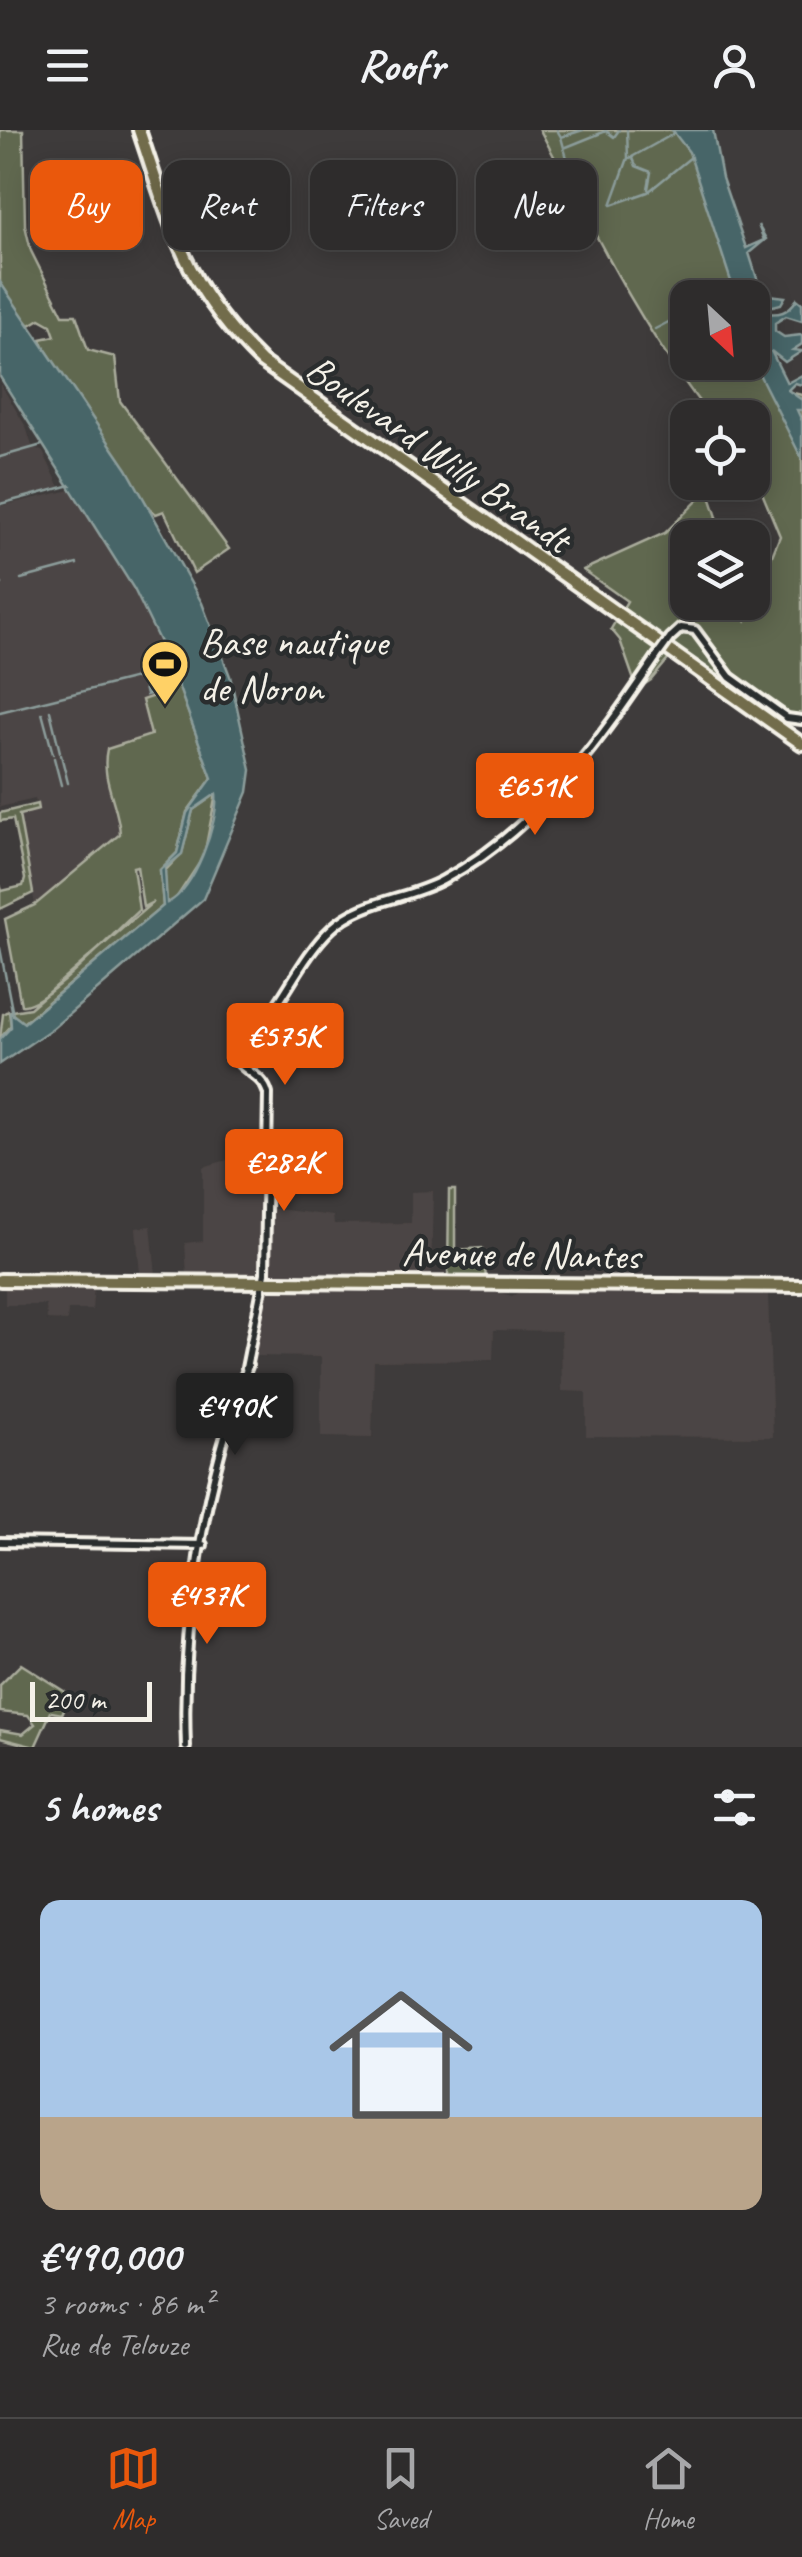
<!DOCTYPE html>
<meta charset="utf-8">
<style>
body{margin:0;font-family:Caveat,sans-serif;background:#3a3838;color:#f1f3f6;height:100vh;display:flex;flex-direction:column;font-size:38px;white-space:nowrap}
*{box-sizing:border-box;margin:0}
p{font-size:32px;color:#a7a7a9}
.icon{flex:none;width:55px;height:55px;fill:none;stroke:currentColor;stroke-width:2;stroke-linecap:round;stroke-linejoin:round}
.map{position:relative;height:1617px;overflow:hidden}
.panel{display:flex;flex-direction:column;background:#2e2c2c;flex:1}
.panel>*{flex:none}
.hud{position:absolute;left:30px;top:30px;width:742px;height:90px;display:flex;gap:20px}
.needle{width:65px;rotate:154deg}
.controls{position:absolute;left:670px;top:150px;display:grid;gap:20px}
.controls a{display:grid;place-items:center;width:100px;height:100px;border-radius:20px;background:#2e2c2c;box-shadow:0 5px 25px #0003,0 0 0 2px #494848;font-size:50px}
.scale{position:absolute;left:30px;bottom:25px;width:122px;box-sizing:border-box;padding-left:10px;border:5px solid #f4f1e8;border-top:0;font-size:28px;line-height:35px;white-space:nowrap;color:#f4f1e8;-webkit-text-stroke:8px #2a2d2e;paint-order:stroke}
.price{position:absolute;translate:-50% -85px;padding:0 22px;border-radius:10px;background:#ea580c;color:#fff;font-size:32px;line-height:65px;filter:drop-shadow(0 2px 5px #0008)}
.price::after{content:'';position:absolute;left:50%;top:60px;width:30px;height:22px;margin-left:-15px;background:inherit;clip-path:polygon(0 0,100% 0,50% 100%)}
.price.on{background:#222;color:#fff}
ul{padding:0;list-style:none}
li{display:grid;align-content:center;gap:20px;height:530px;padding:0 40px}
li span{display:grid;place-items:center;height:310px;border-radius:20px;color:#555}
li>.icon{margin-inline-start:auto}
span .icon{width:180px;height:180px;fill:#fffc;stroke-width:1}
li b{font-size:42px}
h2{display:flex;justify-content:space-between;align-items:center;height:120px;padding:0 40px;font-size:42px}
.tag{padding:0 35px;border-radius:20px;background:#2e2c2c;box-shadow:0 5px 25px #0003,0 0 0 2px #494848;font-size:35px;line-height:90px}
.tag.on{background:#ea580c;color:#fff}
header{display:flex;justify-content:space-between;align-items:center;height:130px;padding:0 40px;background:#2e2c2c;font-size:45px;font-weight:700}
.menu{display:flex;justify-content:space-around;align-items:center;height:140px;border-top:2px solid #494848;background:#2e2c2c;font-size:28px;color:#a7a7a9}
.menu a{display:grid;justify-items:center;gap:5px}
.menu .on{color:#ea580c}
.map>svg:first-child{display:block}
.built{fill:#4c4544}
.green{fill:#60684f;stroke:#aaac9c;stroke-width:2.5}
.water{fill:#466568;stroke:#8c9d9b;stroke-width:2.5;fill-rule:evenodd}
.lines{fill:none;stroke-linecap:round;stroke-linejoin:round}
.stream{stroke:#8c9d9b;stroke-width:2.5}
.tertiary-casing{stroke:#f4f1e8;stroke-width:14}
.primary-casing{stroke:#f4f1e8;stroke-width:18}
.tertiary{stroke:#2a2d2e;stroke-width:6}
.primary{stroke:#726c4b;stroke-width:10}
.tertiary-bridge-casing{stroke:#f4f1e8;stroke-width:14;stroke-linecap:butt}
.tertiary-bridge{stroke:#2a2d2e;stroke-width:6}
.labels{text-anchor:middle;stroke-width:9;stroke-linejoin:round;paint-order:stroke}
.street-label{font-size:40px;fill:#f4f1e8;stroke:#2a2d2e}
.poi-label{font-size:40px;fill:#f4f1e8;stroke:#2a2d2e;text-anchor:start}
</style>
<header><svg class="icon" aria-label="menu" viewBox="0 0 24 24"><path d="M4 6h16M4 12h16M4 18h16"/></svg>Roofr<svg class="icon" aria-label="person" viewBox="0 0 24 24"><circle cx="12" cy="8" r="4"/><path d="M4 21q1-7 8-7t8 7"/></svg></header>
<div class="map">
<svg width="802" height="1617" viewBox="0 0 802 1617">
<rect width="100%" height="100%" fill="#3e3b3b"/>
<filter id="ink" filterUnits="userSpaceOnUse"><feTurbulence type="fractalNoise" baseFrequency=".01" numOctaves="2"/><feDisplacementMap in="SourceGraphic" scale="20" xChannelSelector="R" yChannelSelector="G"/><feConvolveMatrix kernelMatrix="1 2 1 2 8 2 1 2 1" color-interpolation-filters="sRGB"/></filter>
<g filter="url(#ink)">
<!-- built -->
<path class="built" d="M0 253 26 297 32 316 43 322 60 357 0 373Z
M71 360 134 459 170 533 165 540 141 545 145 565 156 562 154 552 167 559 164 550 175 546 151 605 107 619 103 636 120 703 35 775 19 685 37 677 35 669 0 677V376Z
M299 1009 300 1063 270 1061 269 1078 333 1086 334 1094 411 1093V1062L433 1061 431 1148 486 1147V1159L512 1166 525 1159 768 1164 773 1307 586 1306V1262L562 1261 561 1201 494 1200 493 1230 374 1231 372 1308 321 1307V1227L254 1226 268 1157 94 1155 92 1180H68L67 1191 47 1190 46 1175H5V1146L140 1145 136 1098 151 1096 156 1145 187 1146 185 1113 203 1111V1037Z"/>
<!-- green -->
<path class="green" d="M0 0H23L25 95 31 121 63 185H76L88 220 115 227 120 271 229 419 194 443 164 381 156 384 149 378 44 217 41 209 55 206 51 195 40 189 30 195 0 166Z
M540 0H688L741 167 688 168V232H752L753 204 789 262 802 265V586H788L733 545 726 554 671 526 651 550 637 559 620 510 611 499 627 471 583 440 665 403 708 360 717 387 704 407 688 408V472L735 473 746 490 780 406 753 341 752 288 711 287C641 199 593 99 540 0Z
M175 546 212 648 187 682 177 723 160 740 163 776 23 893 9 882 11 896 0 908 3 884 6 882 30 878 153 772 143 777 137 736 133 737 139 780C118 798 44 879 21 875L5 789 35 775 120 704C119 675 100 650 107 619L151 605 142 570 168 561 165 549Z
M216 664 204 726 175 770 167 773 164 742 182 723 193 680Z
M37 674 38 680 19 685 33 763 0 779V755L2 761 23 756 25 749 13 689 0 691V683Z
M449 1060H455V1120L482 1118 486 1147 448 1148Z
M21 1534 70 1565 62 1584 51 1582 35 1617 0 1608V1600L23 1604 35 1594 28 1585 0 1582V1555Z"/>
<!-- water -->
<path class="water" d="M672 0H713L722 48 746 118 764 110 758 95 766 109 749 123 762 164 785 167 781 174 765 178V183C779 185 788 183 797 169L802 173V191L786 186 775 193V201L784 207 802 205V214L793 220 802 221 785 232 771 221 787 253 802 245V255L795 253 788 260 802 270V280H797L802 291V329L753 232 752 168 736 167 689 22Z
M0 152 127 339 202 473 230 546 251 640 248 662 203 769 53 898 0 934V909L11 897 10 882 24 893 163 776 160 740 177 723 187 683 212 648 175 547 164 550 167 560 146 565 141 545 171 535 134 459 0 247ZM216 664C219 691 194 762 167 773L165 738 182 724 193 680Z"/>
<g class="lines">
<!-- stream -->
<path class="stream" d="M557 0 561 7 583 0
M627 0 628 28 611 75 648 62 691 27
M606 1 614 7 619 0
M561 7 564 18 606 1
M564 18 571 41 587 61 580 65
M630 28 675 3
M633 28 636 36 651 42 648 59
M716 168 730 160
M655 199 688 182
M0 327 42 315
M0 374 71 355
M21 449 77 434
M0 454H2
M50 581 60 622
M0 582 144 546
M42 583 53 624
M61 625 68 653
M54 628 61 655
M0 818 13 885"/>
<!-- tertiary casing -->
<g class="tertiary-casing">
<path id="tertiary" d="M670 508 681 498 695 500 730 547 787 588 802 590
M246 1238 265 1143 268 964C263 944 240 941 233 923 276 895 294 833 332 798 362 770 409 769 443 750 538 699 598 613 657 526
M0 1412 203 1415
M186 1617C181 1490 204 1354 248 1236"/>
</g>
<!-- primary casing -->
<g class="primary-casing">
<path id="primary" d="M139 0C172 97 184 157 262 232L802 614
M0 1150 802 1156"/>
</g>
<!-- tertiary -->
<use href="#tertiary" class="tertiary"/>
<!-- primary -->
<use href="#primary" class="primary"/>
<!-- tertiary-bridge casing -->
<g class="tertiary-bridge-casing">
<path id="tertiary-bridge" d="M657 526 670 508"/>
</g>
<!-- tertiary-bridge -->
<use href="#tertiary-bridge" class="tertiary-bridge"/>
</g>
</g>
<!-- icons -->
<defs>
<g id="stadium-pin" transform="scale(2.5)"><path d="M0 17L-7.5 6A9.5 9.5 0 1 1 7.5 6Z" fill="#ffd166" stroke="#2a2d2e"/><path d="M0-5a6.5 5 0 1 0 0 10a6.5 5 0 1 0 0-10ZM-3.5-1.8h7v3.6h-7Z" fill="#111"/></g>
</defs>
<g fill-rule="evenodd">
<use href="#stadium-pin" x="165" y="534"/>
</g>
<g class="labels">
<!-- street labels -->
<g class="street-label">
<text transform="translate(439 323) rotate(35)" y="14">Boulevard Willy Brandt</text>
<text transform="translate(521 1123) rotate(1)" y="14">Avenue de Nantes</text>
</g>
<!-- poi labels -->
<g class="poi-label">
<text x="200" y="525">Base nautique<tspan x="200" dy="46">de Noron</tspan></text>
</g>
</g>
</svg>
<div class="controls">
<a><svg class="needle" viewBox="-14 -14 28 28"><path d="M0-13l5 13h-10z" fill="#e53935"/><path d="M0 13l5-13h-10z" fill="#a7a7a9"/></svg></a>
<a><svg class="icon" aria-label="locate" viewBox="0 0 24 24"><circle cx="12" cy="12" r="6"/><path d="M12 2v4M12 18v4M2 12h4M18 12h4"/></svg></a>
<a><svg class="icon" aria-label="layers" viewBox="0 0 24 24"><path d="M12 4l9 5-9 5-9-5zM3 14l9 5 9-5"/></svg></a>
</div>
<div class="scale">200 m</div>
<b class="price" style="left:535px;top:708px">€651K</b>
<b class="price" style="left:285px;top:958px">€575K</b>
<b class="price" style="left:284px;top:1084px">€282K</b>
<b class="price on" style="left:235px;top:1328px">€490K</b>
<b class="price" style="left:207px;top:1517px">€437K</b>
<div class="hud">
<a class="tag on">Buy</a>
<a class="tag">Rent</a>
<a class="tag">Filters</a>
<a class="tag">New</a>
</div>
</div>
<section class="panel">
<h2>5 homes<svg class="icon" aria-label="filters" viewBox="0 0 24 24"><path d="M4 7h16M4 17h16"/><circle cx="9" cy="7" r="2"/><circle cx="15" cy="17" r="2"/></svg></h2>
<ul>
<li><span style="background:linear-gradient(#a9c7e8 70%,#b9a48a 0)"><svg class="icon" aria-label="home" viewBox="0 0 24 24"><path d="M3 11l9-7 9 7M6 9v11h12V9"/></svg></span><div><b>€490,000</b><p>3 rooms · 86 m²</p><p>Rue de Telouze</p></div></li>
</ul>
</section>
<nav class="menu">
<a class="on"><svg class="icon" aria-label="map" viewBox="0 0 24 24"><path d="M3 6l6-2 6 2 6-2v14l-6 2-6-2-6 2zM9 4v14M15 6v14"/></svg>Map</a>
<a><svg class="icon" aria-label="saved" viewBox="0 0 24 24"><path d="M7 4h10v16l-5-4-5 4z"/></svg>Saved</a>
<a><svg class="icon" aria-label="home" viewBox="0 0 24 24"><path d="M3 11l9-7 9 7M6 9v11h12V9"/></svg>Home</a>
</nav>
